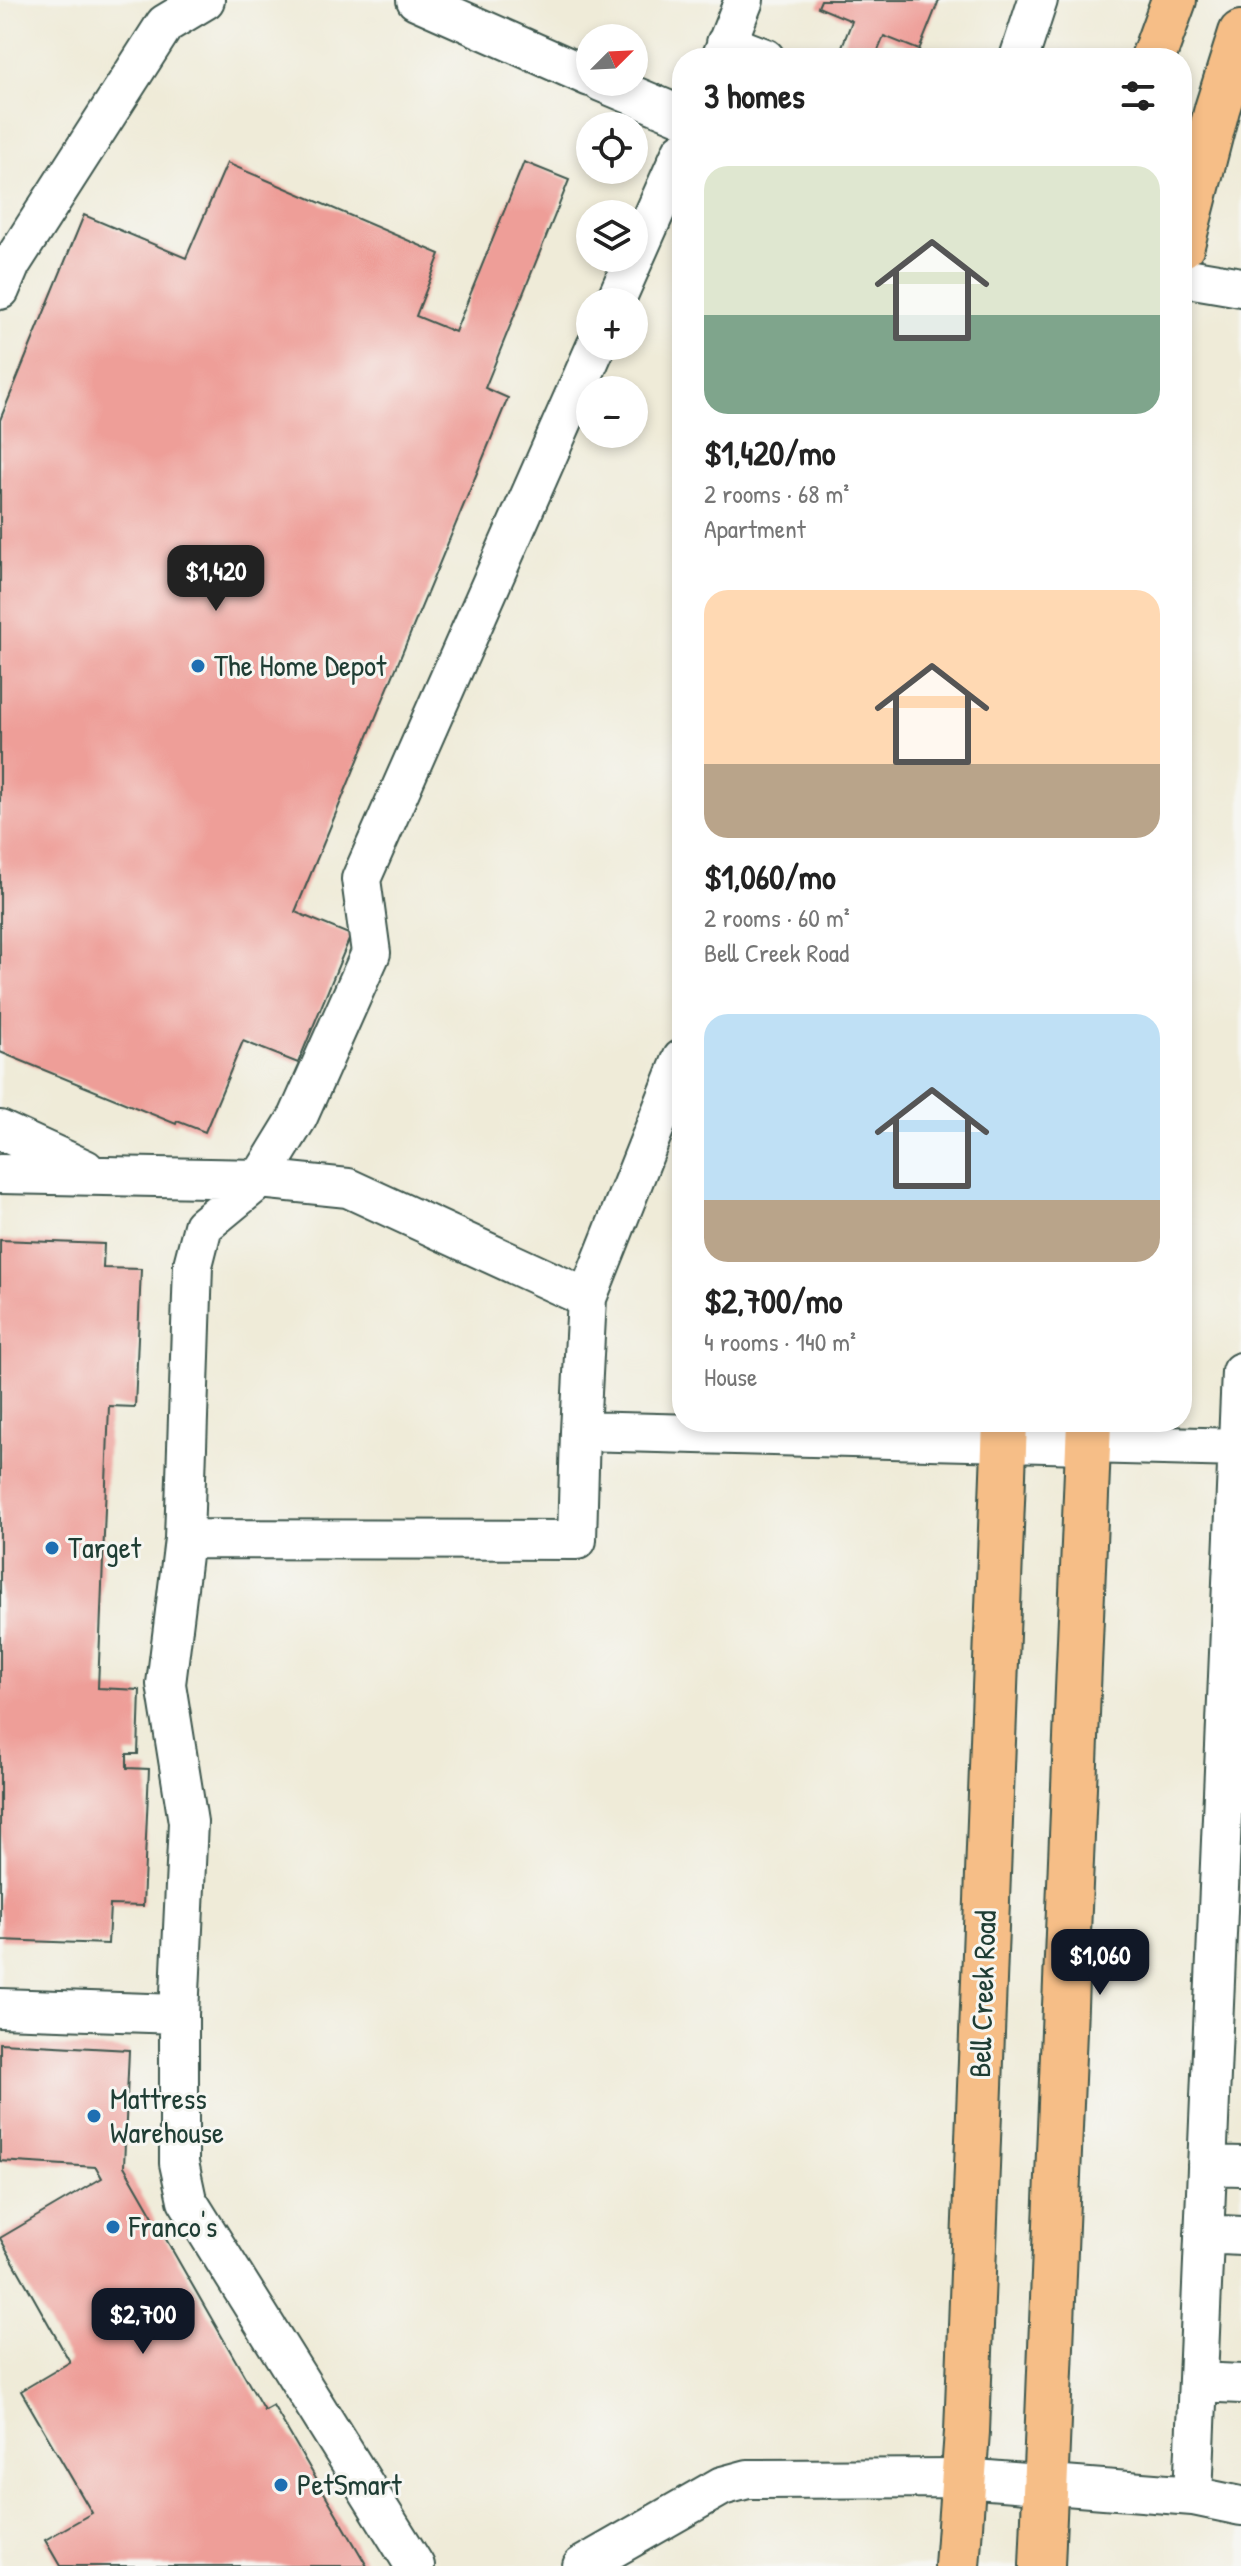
<!DOCTYPE html>
<meta charset="utf-8">
<style>
body{margin:0;font-family:"Patrick Hand",sans-serif;background:#f2f2f2;color:#222;height:100vh;display:flex;flex-direction:column;font-size:30px;white-space:nowrap}
*{box-sizing:border-box;margin:0}
p{font-size:26px;color:#767676}
.icon{flex:none;width:44px;height:44px;fill:none;stroke:currentColor;stroke-width:2;stroke-linecap:round;stroke-linejoin:round}
.map{position:relative;flex:1;overflow:hidden}
.drawer{position:absolute;left:672px;top:48px;width:520px;height:1384px;display:flex;flex-direction:column;background:#fff;border-radius:32px;box-shadow:0 4px 12px #0003}
.drawer>*{flex:none}
.needle{width:52px;rotate:66deg}
.tools{position:absolute;left:576px;top:24px;display:grid;gap:16px}
.tools a{display:grid;place-items:center;width:72px;height:72px;border-radius:50%;background:#fff;box-shadow:0 4px 12px #0003;font-size:40px}
.price{position:absolute;translate:-50% -68px;padding:0 18px;border-radius:16px;background:#111827;color:#fff;font-size:26px;line-height:52px;filter:drop-shadow(0 2px 4px #0008)}
.price::after{content:'';position:absolute;left:50%;top:48px;width:24px;height:18px;margin-left:-12px;background:inherit;clip-path:polygon(0 0,100% 0,50% 100%)}
.price.on{background:#222;color:#fff}
ul{padding:0;list-style:none}
li{display:grid;align-content:center;gap:16px;height:424px;padding:0 32px}
li span{display:grid;place-items:center;height:248px;border-radius:24px;color:#555}
li>.icon{margin-inline-start:auto}
span .icon{width:144px;height:144px;fill:#fffc;stroke-width:1}
li b{font-size:34px}
h2{display:flex;justify-content:space-between;align-items:center;height:96px;padding:0 32px;font-size:34px}
.map>svg:first-child{display:block}
.building{fill:#ee9e98}
.lines{fill:none;stroke-linecap:round;stroke-linejoin:round}
.minor-casing{stroke:#3e574d;stroke-width:42}
.major-casing{stroke:#3e574d;stroke-width:48}
.minor{stroke:#fff;stroke-width:38}
.major{stroke:#f6be87;stroke-width:44}
.poi-dot{fill:#1f6fb2;stroke:#f6f6f2;stroke-width:3}
.labels{text-anchor:middle;stroke-width:6;stroke-linejoin:round;paint-order:stroke}
.poi-label{font-size:30px;fill:#1f3d34;stroke:#f6f6f2;text-anchor:start}
.street-label{font-size:30px;fill:#1f3d34;stroke:#f6f6f2}
</style>
<div class="map">
<svg width="1241" height="2566" viewBox="0 0 1241 2566">
<rect width="100%" height="100%" fill="#f6f6f2"/>
<filter id="ink" filterUnits="userSpaceOnUse"><feTurbulence type="fractalNoise" baseFrequency=".0125" numOctaves="2"/><feDisplacementMap in="SourceGraphic" scale="16" xChannelSelector="R" yChannelSelector="G"/><feConvolveMatrix kernelMatrix="1 2 1 2 8 2 1 2 1" color-interpolation-filters="sRGB"/></filter>
<filter id="wash" filterUnits="userSpaceOnUse"><feTurbulence type="fractalNoise" baseFrequency=".006" numOctaves="4" result="noise"/><feDisplacementMap in="SourceGraphic" scale="32" xChannelSelector="R" yChannelSelector="G"/><feGaussianBlur stdDeviation="1.8" result="paint"/><feColorMatrix in="noise" values="0 0 0 0 0 0 0 0 0 0 0 0 0 0 0 0 0 1.4 0 .05"/><feComposite in="paint" operator="in"/></filter>
<g filter="url(#wash)">
<rect width="100%" height="100%" fill="#efebd8"/>
<g id="blocks">
<!-- building -->
<path class="building" d="M821 0H939L919 50 884 36 875 58H863L841 49 852 21 818 7Z
M524 162 569 180 485 388 508 398 295 912 351 935 298 1063 243 1041 205 1132 177 1121 176 1124 0 1052V420L84 215 186 258 227 163 440 254 416 316 455 332Z
M0 1240 104 1244 103 1268 141 1269 135 1407 109 1406 98 1688 140 1690 138 1754H127V1768L149 1769 143 1906 110 1905 108 1944 0 1940Z
M0 2043 129 2050 124 2166 264 2410 273 2405 367 2566H60L45 2540 92 2513 21 2391 70 2362 0 2238 102 2178 96 2167 0 2161Z"/>
</g>
</g>
<g filter="url(#ink)">
<use href="#blocks" fill-opacity="0" stroke="#3e574d" stroke-width="2"/>
<g class="lines">
<!-- minor casing -->
<g class="minor-casing">
<path id="minor" d="M416 0 590 77
M726 43 765 58
M721 58 744 0
M1019 58 1038 0
M601 82 682 116
M1182 277 1241 287
M0 290 11 264 165 24 205 0
M615 302 682 151
M0 1130 85 1169
M0 1174 260 1179 348 1188 587 1298 580 1431
M587 1298 682 1059
M184 1539 577 1540 580 1431 1241 1448
M0 2008 179 2014
M1207 2165 1241 2166
M1204 2234 1241 2236
M1198 2382 1241 2384
M1193 2496 1241 2506
M415 2566 187 2200 179 2163V2014L188 1822 166 1684 184 1539 193 1265 203 1226 260 1179 298 1117 371 953 361 879 596 346
M582 2566 722 2486 748 2479 963 2478 1193 2496 1241 1372"/>
</g>
<!-- major casing -->
<g class="major-casing">
<path id="major" d="M1153 58 1174 0
M1182 245 1217 109 1241 33
M957 2566 967 2432 1005 1422
M1042 2566 1089 1422"/>
</g>
<!-- minor -->
<use href="#minor" class="minor"/>
<!-- major -->
<use href="#major" class="major"/>
</g>
</g>
<!-- markers -->
<g class="poi-dot">
<circle cx="198" cy="666" r="8"/>
<circle cx="52" cy="1548" r="8"/>
<circle cx="94" cy="2116" r="8"/>
<circle cx="113" cy="2227" r="8"/>
<circle cx="281" cy="2485" r="8"/>
</g>
<g class="labels">
<!-- poi labels -->
<g class="poi-label">
<text x="214" y="676">The Home Depot</text>
<text x="68" y="1558">Target</text>
<text x="110" y="2109">Mattress<tspan x="110" dy="34">Warehouse</tspan></text>
<text x="129" y="2237">Franco's</text>
<text x="297" y="2495">PetSmart</text>
</g>
<!-- street labels -->
<g class="street-label">
<text transform="translate(983 1994) rotate(-88)" y="10">Bell Creek Road</text>
</g>
</g>
</svg>
<div class="tools">
<a><svg class="needle" viewBox="-14 -14 28 28"><path d="M0-13l5 13h-10z" fill="#e53935"/><path d="M0 13l5-13h-10z" fill="#767676"/></svg></a>
<a><svg class="icon" aria-label="locate" viewBox="0 0 24 24"><circle cx="12" cy="12" r="6"/><path d="M12 2v4M12 18v4M2 12h4M18 12h4"/></svg></a>
<a><svg class="icon" aria-label="layers" viewBox="0 0 24 24"><path d="M12 4l9 5-9 5-9-5zM3 14l9 5 9-5"/></svg></a>
<a>+</a>
<a>−</a>
</div>
<b class="price on" style="left:216px;top:613px">$1,420</b>
<b class="price" style="left:1100px;top:1997px">$1,060</b>
<b class="price" style="left:143px;top:2356px">$2,700</b>
<section class="drawer">
<h2>3 homes<svg class="icon" aria-label="filters" viewBox="0 0 24 24"><path d="M4 7h16M4 17h16"/><circle cx="9" cy="7" r="2"/><circle cx="15" cy="17" r="2"/></svg></h2>
<ul>
<li><span style="background:linear-gradient(#dfe7d0 60%,#7fa58c 0)"><svg class="icon" aria-label="home" viewBox="0 0 24 24"><path d="M3 11l9-7 9 7M6 9v11h12V9"/></svg></span><div><b>$1,420/mo</b><p>2 rooms · 68 m²</p><p>Apartment</p></div></li>
<li><span style="background:linear-gradient(#ffd9b3 70%,#b9a48a 0)"><svg class="icon" aria-label="home" viewBox="0 0 24 24"><path d="M3 11l9-7 9 7M6 9v11h12V9"/></svg></span><div><b>$1,060/mo</b><p>2 rooms · 60 m²</p><p>Bell Creek Road</p></div></li>
<li><span style="background:linear-gradient(#bfe0f5 75%,#b9a48a 0)"><svg class="icon" aria-label="home" viewBox="0 0 24 24"><path d="M3 11l9-7 9 7M6 9v11h12V9"/></svg></span><div><b>$2,700/mo</b><p>4 rooms · 140 m²</p><p>House</p></div></li>
</ul>
</section>
</div>
